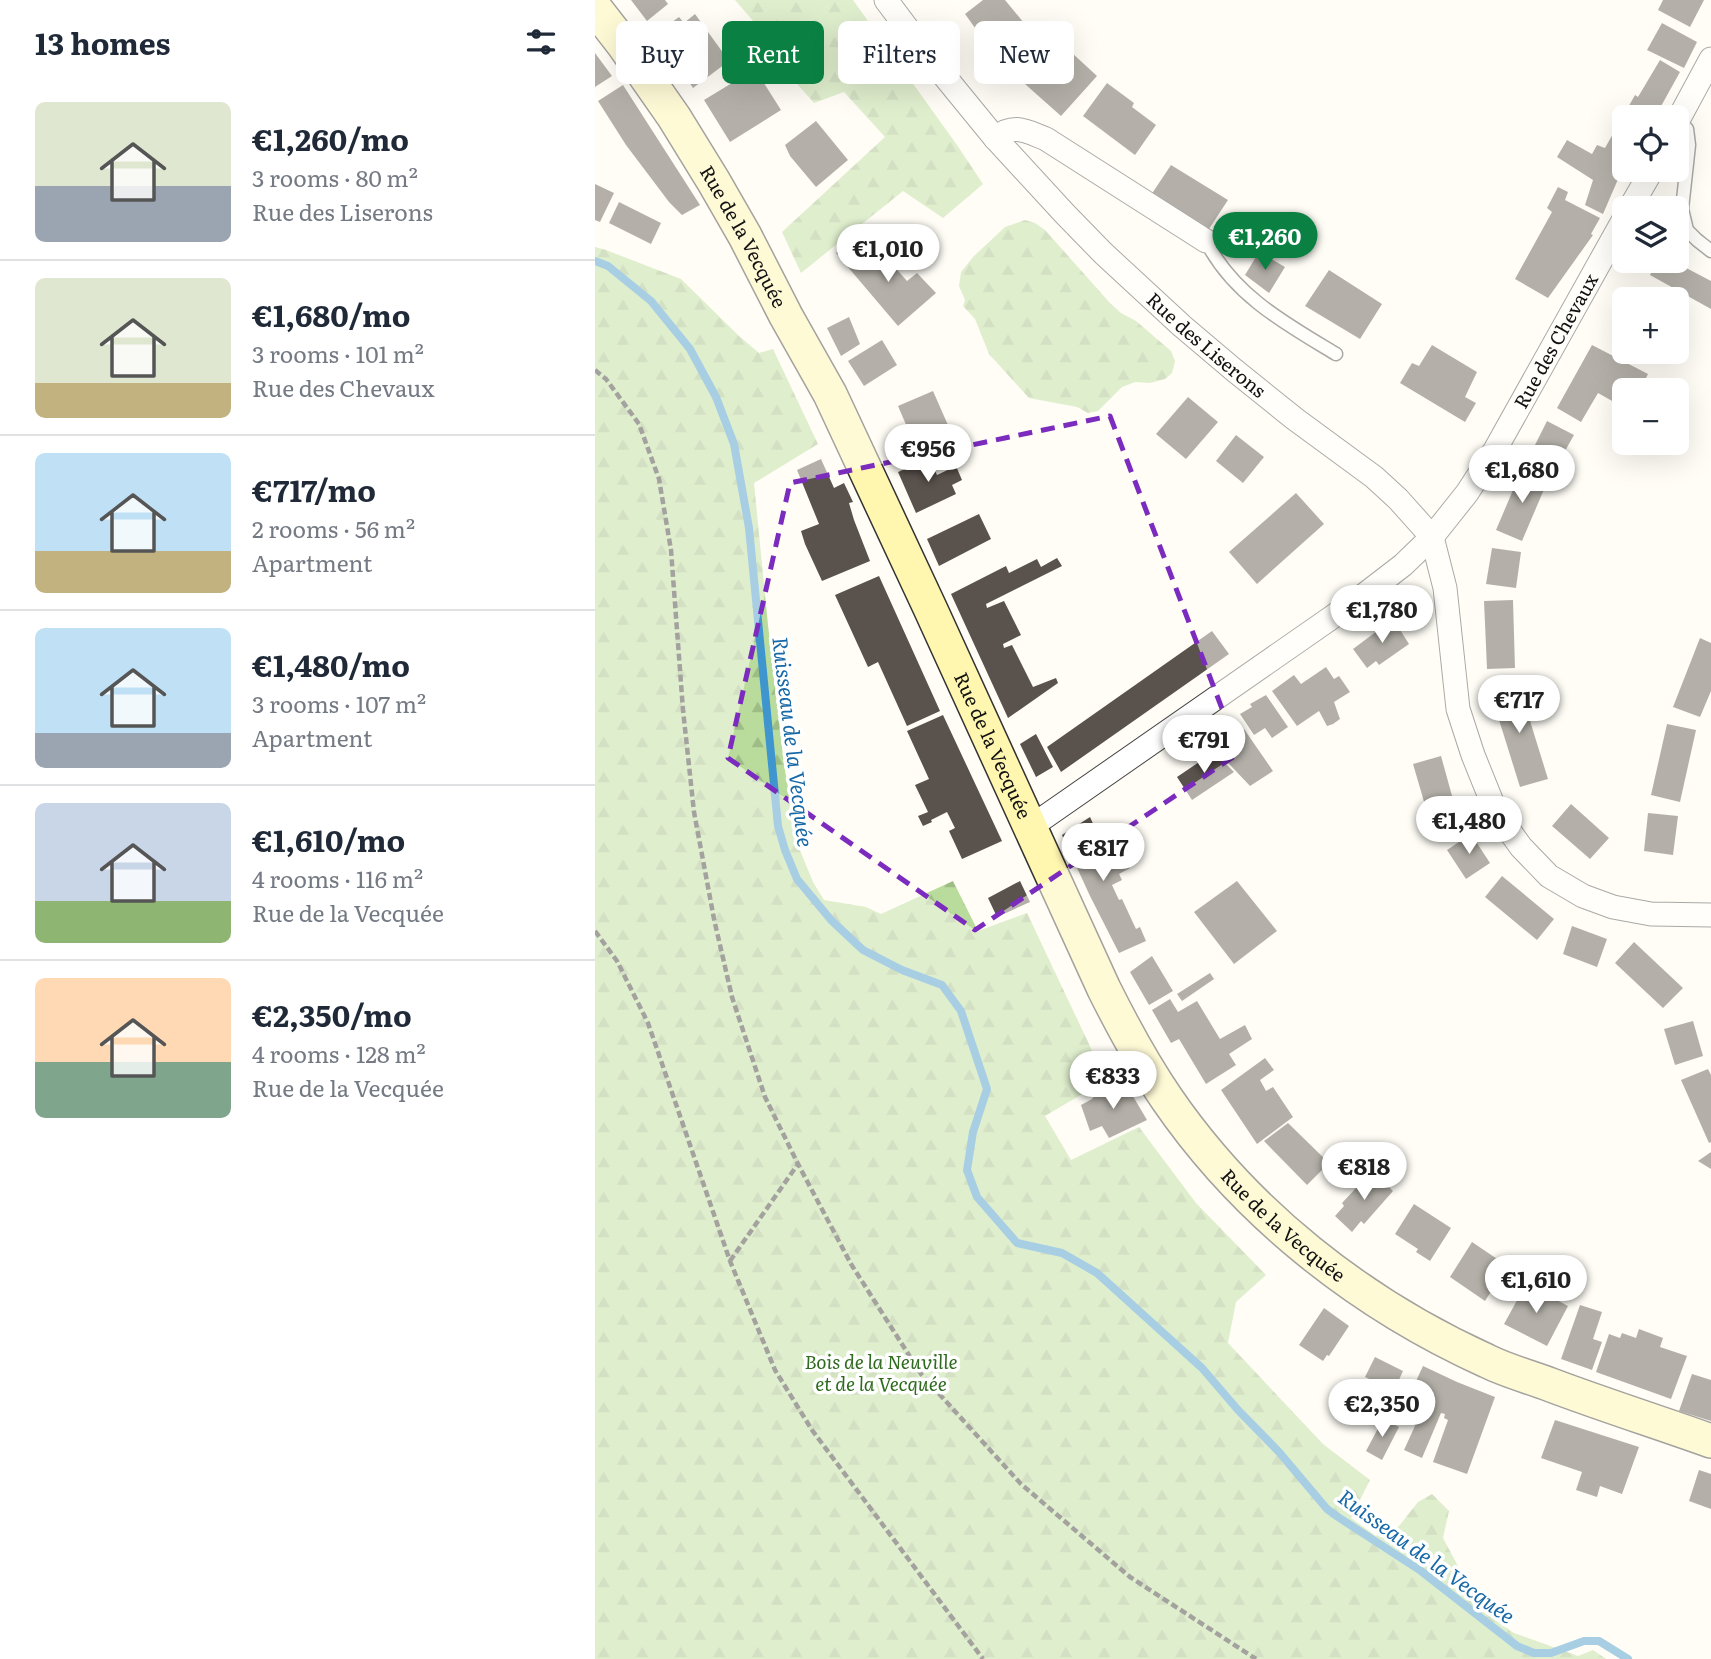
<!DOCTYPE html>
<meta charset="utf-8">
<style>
body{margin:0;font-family:Literata,serif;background:#f2f2f3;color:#1f2937;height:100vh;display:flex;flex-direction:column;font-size:26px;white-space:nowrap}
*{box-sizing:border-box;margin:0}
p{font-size:23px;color:#747a83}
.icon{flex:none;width:38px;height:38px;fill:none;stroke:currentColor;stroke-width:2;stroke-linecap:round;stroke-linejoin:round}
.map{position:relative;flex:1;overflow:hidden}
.side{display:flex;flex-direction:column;background:#fff;width:595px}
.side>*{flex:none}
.guide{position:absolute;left:21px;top:21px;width:665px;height:63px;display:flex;gap:14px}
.tools{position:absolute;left:1017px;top:105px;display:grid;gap:14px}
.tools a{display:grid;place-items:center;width:77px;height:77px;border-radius:10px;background:#fff;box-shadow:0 7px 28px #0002;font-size:35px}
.price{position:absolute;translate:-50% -60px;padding:0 16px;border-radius:24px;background:#fff;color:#222;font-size:23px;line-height:46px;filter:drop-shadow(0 2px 4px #0008)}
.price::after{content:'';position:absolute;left:50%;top:42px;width:21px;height:16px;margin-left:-10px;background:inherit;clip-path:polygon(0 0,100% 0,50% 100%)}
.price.selected{background:#0b8043;color:#fff}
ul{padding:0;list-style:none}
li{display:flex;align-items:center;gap:21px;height:175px;padding:0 35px}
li+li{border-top:2px solid #e0e1e3}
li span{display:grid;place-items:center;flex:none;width:196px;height:140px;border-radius:10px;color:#555}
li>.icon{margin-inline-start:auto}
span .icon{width:84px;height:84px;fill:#fffc;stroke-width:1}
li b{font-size:30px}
h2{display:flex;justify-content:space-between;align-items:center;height:84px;padding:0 35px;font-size:30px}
.tag{padding:0 24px;border-radius:10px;background:#fff;box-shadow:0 7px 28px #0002;font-size:24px;line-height:63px}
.tag.selected{background:#0b8043;color:#fff}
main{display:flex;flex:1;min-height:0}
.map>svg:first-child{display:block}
.forest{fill:url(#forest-firs)}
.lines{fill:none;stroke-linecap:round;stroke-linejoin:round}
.stream{stroke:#3f96cf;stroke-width:8}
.building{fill:#5a524d}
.lane-casing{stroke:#444;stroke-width:15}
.street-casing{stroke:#444;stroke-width:25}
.secondary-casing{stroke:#333;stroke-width:36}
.path{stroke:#333;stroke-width:4.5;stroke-dasharray:7 3.5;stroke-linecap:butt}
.lane{stroke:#fff;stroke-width:12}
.street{stroke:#fff;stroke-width:23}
.secondary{stroke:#fff6b0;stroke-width:33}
.marked{fill:none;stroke:#7b2cbf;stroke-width:5;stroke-dasharray:14 9;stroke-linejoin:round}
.labels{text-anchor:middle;stroke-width:7;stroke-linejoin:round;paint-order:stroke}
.street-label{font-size:19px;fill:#111;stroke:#fff}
.park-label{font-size:19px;font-style:italic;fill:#2f6b1f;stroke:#fff}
.water-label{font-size:21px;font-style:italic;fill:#1768a6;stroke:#fff}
</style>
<main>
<section class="side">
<h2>13 homes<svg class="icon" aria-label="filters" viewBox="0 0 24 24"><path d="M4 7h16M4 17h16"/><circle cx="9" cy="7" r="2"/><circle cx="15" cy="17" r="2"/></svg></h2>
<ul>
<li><span style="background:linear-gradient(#dfe7d0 60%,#9aa5b1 0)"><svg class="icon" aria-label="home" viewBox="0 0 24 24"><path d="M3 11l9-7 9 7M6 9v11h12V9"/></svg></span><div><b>€1,260/mo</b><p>3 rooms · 80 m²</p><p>Rue des Liserons</p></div></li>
<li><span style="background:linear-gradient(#dfe7d0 75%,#c2b280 0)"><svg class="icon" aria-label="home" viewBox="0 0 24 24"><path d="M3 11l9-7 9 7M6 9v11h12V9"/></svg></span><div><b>€1,680/mo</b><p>3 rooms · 101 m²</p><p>Rue des Chevaux</p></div></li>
<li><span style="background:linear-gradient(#bfe0f5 70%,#c2b280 0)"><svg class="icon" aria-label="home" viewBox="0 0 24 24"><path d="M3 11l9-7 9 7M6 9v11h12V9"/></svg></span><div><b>€717/mo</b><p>2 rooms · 56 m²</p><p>Apartment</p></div></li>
<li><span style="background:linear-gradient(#bfe0f5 75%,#9aa5b1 0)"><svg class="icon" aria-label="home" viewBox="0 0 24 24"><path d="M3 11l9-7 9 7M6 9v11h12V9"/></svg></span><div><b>€1,480/mo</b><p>3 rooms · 107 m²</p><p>Apartment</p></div></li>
<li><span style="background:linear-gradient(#c9d6e8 70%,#8fb573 0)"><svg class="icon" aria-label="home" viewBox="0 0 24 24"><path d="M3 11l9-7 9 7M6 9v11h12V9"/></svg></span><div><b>€1,610/mo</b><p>4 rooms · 116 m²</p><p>Rue de la Vecquée</p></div></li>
<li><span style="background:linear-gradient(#ffd9b3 60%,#7fa58c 0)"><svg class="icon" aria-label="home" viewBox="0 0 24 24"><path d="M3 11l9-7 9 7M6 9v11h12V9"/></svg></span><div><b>€2,350/mo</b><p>4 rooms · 128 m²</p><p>Rue de la Vecquée</p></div></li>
</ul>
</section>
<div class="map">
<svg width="1116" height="1659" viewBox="0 0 1116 1659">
<defs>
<pattern id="forest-firs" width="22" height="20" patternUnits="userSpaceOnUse" patternTransform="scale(1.75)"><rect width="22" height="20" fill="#b9dc9c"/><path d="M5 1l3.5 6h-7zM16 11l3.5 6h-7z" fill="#9ebc85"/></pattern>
</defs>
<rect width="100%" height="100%" fill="#fffdf5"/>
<!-- forest -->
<path class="forest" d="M140 0H258L362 145 388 184 348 218 308 191 206 273 187 232 290 137 249 92 219 103 196 77 177 43Z
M430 220 440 223 450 230 515 303 526 313 541 321 576 351 580 361 577 373 570 379 555 383 540 382 527 387 503 411 493 413 482 407 434 398 394 354 380 319 368 306 370 300 364 286 366 272 379 256 410 227Z
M0 247 11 250 86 279 144 336 164 353 178 349 223 444 159 483 173 625 189 765 204 848 218 882 229 900 271 907 286 914 358 881 383 931 432 913 511 1080 450 1116 476 1160 544 1127 601 1203 671 1275 641 1302 633 1343 728 1444 775 1480 756 1518 781 1536 804 1526 823 1502 837 1494 854 1511 848 1538 887 1611 919 1633 983 1656 998 1650 1011 1659H0Z"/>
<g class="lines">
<!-- stream -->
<path class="stream" d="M0 261 13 266 56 301 95 349 121 397 139 444 154 528 183 826 190 850 202 879 236 920 268 950 307 970 347 985 366 1011 392 1089 378 1132 372 1170 382 1197 422 1243 467 1253 502 1273 607 1368 643 1410 684 1452 732 1509 743 1517 826 1571 922 1646 939 1653H956L989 1641H1004L1033 1659"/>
</g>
<!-- building -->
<path class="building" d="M36 0H70L73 4 52 21Z
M388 0H410L438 34 405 64 387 42 388 39 370 14Z
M1068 0H1109L1095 27 1063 10Z
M100 14 134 61 98 88 62 33 84 17 89 23Z
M1067 23 1102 42 1089 68 1052 50Z
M443 51 462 67 476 52 502 76 466 116 421 76Z
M0 53 17 76 0 87Z
M1065 60 1085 72 1060 117H1029V170H1032L1028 178 1024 177 1008 214 990 205 998 180 962 157 972 140 997 154 1002 145 1010 148 1040 95 1043 97Z
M160 69 186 110 135 142 109 100Z
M512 83 539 103 537 107 561 125 540 155 488 116Z
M28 85 105 205 87 215 74 202 31 145 3 101Z
M221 121 253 160 221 187 195 156 190 145Z
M576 165 633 200 612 232 556 195Z
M0 184 19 193 5 222 0 220Z
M963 187 973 192 970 200 1005 218 996 234 998 235 953 298 920 279 957 212 952 208Z
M24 202 66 223 56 244 14 223Z
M254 242 275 265 288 254 312 281 322 273 341 293 303 326 241 253Z
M664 252 690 267 674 293 650 275Z
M1062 261H1078L1116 281V309L1055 275Z
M734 270 787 304 765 339 710 306Z
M254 317 265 344 246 356 232 328Z
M287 340 302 365 269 386 253 361Z
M837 345 882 372 870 397 881 403 870 422 805 383 817 363 824 366Z
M997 345 1053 374 1045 390H1029V398L1023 396 1019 402 1003 393 986 422 962 408Z
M338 391 356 432 321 448 303 406Z
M593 397 623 422 591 459 561 434Z
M952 421 979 435 961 467 936 453Z
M641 435 669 457 648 483 621 461Z
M334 458 342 475 361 466 367 480 357 485 361 494 321 513 303 472Z
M226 459 239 488 249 483 258 502 254 503 259 520 275 561 227 581 210 544 206 531 224 524 202 470Z
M927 469 953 480 927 541 901 530Z
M701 493 729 524 662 584 634 552Z
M384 514 396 539 344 566 332 539Z
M897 548 926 552 921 588 891 584Z
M462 558 467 566 391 604 392 608 409 601 426 635 408 644 409 648 417 645 438 687 461 678 463 683 413 718 356 594 411 566 414 573 442 559 446 567Z
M284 576 345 711 312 726 283 662 273 667 240 595Z
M918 600 920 668 892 669 889 601Z
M798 619 814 644 784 665 781 661 772 668 758 649Z
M617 631 634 654 466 772 452 747Z
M1105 638 1116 643V691L1105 717 1078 707Z
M731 667 739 679 744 676 755 692 739 702 745 719 738 724 732 726 724 711 702 726 677 691 699 675 706 684Z
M923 682 953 779 925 787 895 691Z
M671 695 693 727 677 738 670 728 659 735 645 714 657 707 655 704Z
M348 715 407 841 367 859 354 831 360 828 352 812 336 820 337 822 328 826 323 816 333 812 320 785 334 779 312 731Z
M1072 724 1101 730 1085 802 1056 795Z
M649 729 678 771 655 786 620 749Z
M441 734 458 767 441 777 425 744Z
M619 752 639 772 597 800 582 777Z
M846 756 864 821 837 829 818 764Z
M976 804 1014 838 995 859 957 826Z
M1053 813 1083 816 1078 855 1049 851Z
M495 817 513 856 525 848 535 868 524 874 527 880 517 885 524 900 527 899 541 929 545 927 551 941 524 953 495 896 467 835Z
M876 834 895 863 871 879 852 850Z
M907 876 959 919 942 940 890 897Z
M425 881 435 902 402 917 393 898Z
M642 881 682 931 639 964 599 912Z
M977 926 1012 939 1002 967 968 954Z
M1039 942 1088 988 1068 1008 1020 963Z
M557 956 578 991 554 1005 535 972Z
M615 973 619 979 587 1001 582 994Z
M575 999 583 1012 602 1001 625 1039 650 1025 657 1039 634 1054 641 1065 611 1084 584 1039 576 1043 557 1010Z
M1098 1021 1108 1056 1080 1065 1069 1029Z
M670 1058 679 1070 665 1080 671 1091 678 1087 698 1117 662 1144 626 1090Z
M1113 1069 1116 1075V1142L1114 1143 1086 1080Z
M529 1081 552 1120 514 1138 507 1126 495 1131 486 1105 497 1099 501 1094Z
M693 1123 734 1163 712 1185 669 1141Z
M1116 1152V1169L1103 1161Z
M777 1171 798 1191 769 1224 766 1221 757 1232 740 1216 749 1206 747 1203Z
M819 1204 856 1228 835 1261 821 1252 823 1249 800 1234Z
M877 1242 911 1265 900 1280 902 1282 890 1301 855 1277Z
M931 1284 973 1306 952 1346 909 1324Z
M985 1305 1007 1312 998 1339 1007 1342 997 1370 966 1359Z
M729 1308 754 1326 734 1356 732 1355 728 1361 704 1345Z
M1044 1329 1068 1338 1065 1347 1092 1356 1076 1399 1001 1372 1014 1334 1025 1338 1027 1333 1041 1338Z
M780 1357 808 1371 799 1391 770 1377Z
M828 1366 862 1382 900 1397 872 1474 838 1462 853 1420 849 1418 850 1414 846 1413 827 1458 809 1450 829 1406 813 1398Z
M1097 1374 1116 1380V1421L1084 1411Z
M788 1419 804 1427 787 1460 771 1451Z
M960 1420 1044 1447 1027 1494 1005 1486 1002 1497 981 1490 987 1472 946 1458Z
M1104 1470 1116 1474V1509L1094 1501Z"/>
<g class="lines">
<!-- lane casing -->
<g class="lane-casing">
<path id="lane" d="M1083 119 1092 129 1094 145 1087 209 1092 230 1102 240 1116 251
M611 241C638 295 691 324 741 354"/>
</g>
<!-- street casing -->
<g class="street-casing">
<g id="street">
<path id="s1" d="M291 0 333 56 400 138 470 214 508 253 587 326 639 370 700 419 779 477 803 499 837 537 850 588 863 709 878 755 901 812 926 847 954 876 988 896 1018 907 1056 914 1116 915"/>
<path d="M1082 122 1116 59"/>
<path d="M400 138C419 123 431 131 451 139L611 241"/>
<path d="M1035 208 1057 170"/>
<path id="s2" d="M434 828 769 595 808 565 837 537 872 493 900 450 1029 219"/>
</g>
</g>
<!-- secondary casing -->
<g class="secondary-casing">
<g id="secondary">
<path id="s3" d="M0 8 28 44 79 117 119 182 150 236 191 316 235 394 335 608 509 989C528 1027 548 1064 572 1099 651 1214 766 1304 892 1361 912 1371 935 1377 956 1385 1009 1405 1063 1422 1116 1441"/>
</g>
</g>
<!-- path -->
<path class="path" d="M0 370 11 379 44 424 64 479 76 550 88 710 99 812 119 919 137 997 170 1097 203 1164 256 1264 326 1374 426 1484 535 1577 661 1659
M0 931 22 961 53 1023 135 1261 180 1370 217 1430 388 1659
M135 1261 203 1164"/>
<!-- lane -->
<use href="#lane" class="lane"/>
<!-- street -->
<use href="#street" class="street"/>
<!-- secondary -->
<use href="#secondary" class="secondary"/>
</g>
<!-- marked area -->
<path d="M0 0H1116V1659H0ZM515 416 644 753 380 930 133 758 195 483Z" fill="#fffdf5" fill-opacity=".55" fill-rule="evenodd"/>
<path class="marked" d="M515 416 644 753 380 930 133 758 195 483Z"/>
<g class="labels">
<!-- street labels -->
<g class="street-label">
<text dy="7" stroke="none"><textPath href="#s3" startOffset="273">Rue de la Vecquée</textPath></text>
<text dy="7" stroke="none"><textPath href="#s2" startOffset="730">Rue des Chevaux</textPath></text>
<text dy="7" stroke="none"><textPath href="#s1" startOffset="472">Rue des Liserons</textPath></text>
<text dy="7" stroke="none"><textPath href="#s3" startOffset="840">Rue de la Vecquée</textPath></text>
<text dy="7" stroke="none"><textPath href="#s3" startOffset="1407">Rue de la Vecquée</textPath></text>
</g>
<!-- park labels -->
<g class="park-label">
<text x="286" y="1369">Bois de la Neuville<tspan x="286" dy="22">et de la Vecquée</tspan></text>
</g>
<!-- water labels -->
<g class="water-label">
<text transform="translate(197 742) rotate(83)" y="7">Ruisseau de la Vecquée</text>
<text transform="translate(831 1557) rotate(36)" y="7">Ruisseau de la Vecquée</text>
</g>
</g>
</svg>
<div class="tools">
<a><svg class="icon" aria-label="locate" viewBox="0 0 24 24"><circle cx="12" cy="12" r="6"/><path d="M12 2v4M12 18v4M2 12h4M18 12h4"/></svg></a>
<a><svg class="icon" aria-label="layers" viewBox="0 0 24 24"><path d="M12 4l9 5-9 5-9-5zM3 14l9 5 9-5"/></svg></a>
<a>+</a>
<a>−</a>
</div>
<b class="price selected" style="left:670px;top:272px">€1,260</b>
<b class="price" style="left:293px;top:284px">€1,010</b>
<b class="price" style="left:333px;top:484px">€956</b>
<b class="price" style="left:927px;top:505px">€1,680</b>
<b class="price" style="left:787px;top:645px">€1,780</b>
<b class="price" style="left:924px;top:735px">€717</b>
<b class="price" style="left:609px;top:775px">€791</b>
<b class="price" style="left:874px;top:856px">€1,480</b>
<b class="price" style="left:508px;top:883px">€817</b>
<b class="price" style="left:518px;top:1111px">€833</b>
<b class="price" style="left:769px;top:1202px">€818</b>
<b class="price" style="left:941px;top:1315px">€1,610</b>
<b class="price" style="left:787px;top:1439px">€2,350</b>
<div class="guide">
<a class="tag">Buy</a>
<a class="tag selected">Rent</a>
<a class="tag">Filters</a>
<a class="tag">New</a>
</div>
</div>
</main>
